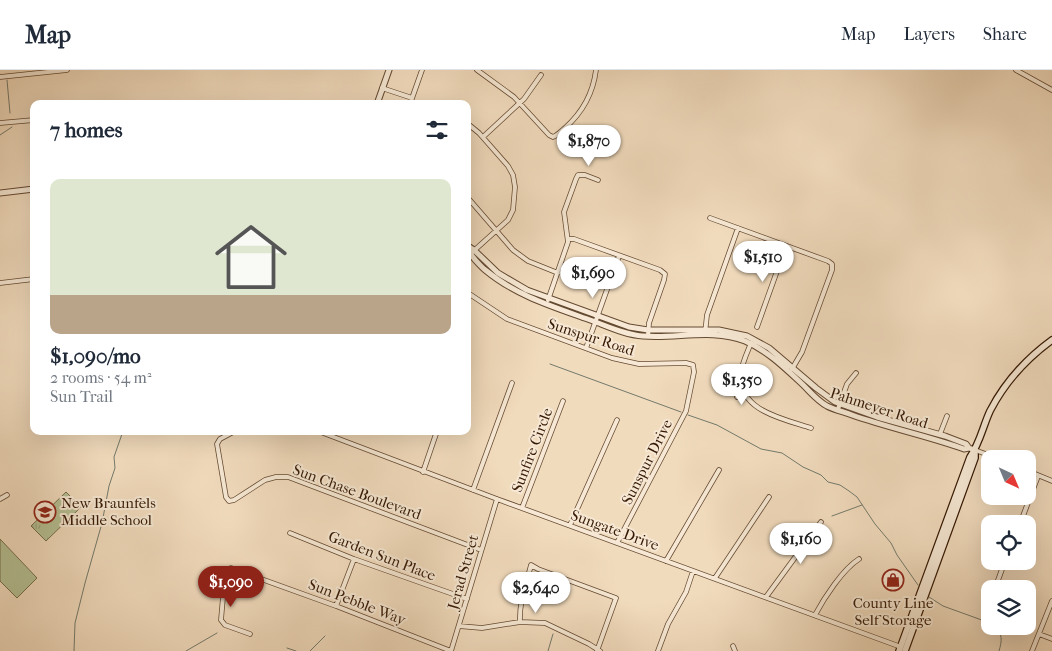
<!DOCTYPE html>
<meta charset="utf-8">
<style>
body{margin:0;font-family:"IM FELL French Canon",serif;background:#f6f6f7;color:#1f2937;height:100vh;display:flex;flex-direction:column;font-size:19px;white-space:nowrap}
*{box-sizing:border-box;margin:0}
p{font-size:16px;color:#747a83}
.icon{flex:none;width:28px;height:28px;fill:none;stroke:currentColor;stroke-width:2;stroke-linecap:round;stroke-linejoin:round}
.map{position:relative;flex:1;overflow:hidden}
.drawer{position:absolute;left:30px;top:30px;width:441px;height:335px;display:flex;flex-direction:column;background:#fff;border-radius:10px;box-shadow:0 5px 20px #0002}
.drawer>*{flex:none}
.needle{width:32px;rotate:136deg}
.fabs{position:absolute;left:981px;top:380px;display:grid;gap:10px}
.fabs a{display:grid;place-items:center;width:55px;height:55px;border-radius:10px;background:#fff;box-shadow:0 5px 20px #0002;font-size:25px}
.price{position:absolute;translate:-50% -42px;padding:0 11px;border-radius:18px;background:#fff;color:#222;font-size:16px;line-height:32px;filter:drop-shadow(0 1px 2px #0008)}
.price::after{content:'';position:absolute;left:50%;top:30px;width:15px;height:11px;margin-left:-8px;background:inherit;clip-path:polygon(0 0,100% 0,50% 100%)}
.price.active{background:#8f2418;color:#fff}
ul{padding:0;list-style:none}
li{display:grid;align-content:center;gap:10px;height:265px;padding:0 20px}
li span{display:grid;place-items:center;height:155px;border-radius:10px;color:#555}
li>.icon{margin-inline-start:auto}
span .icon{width:90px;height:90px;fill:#fffc;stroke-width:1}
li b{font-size:21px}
h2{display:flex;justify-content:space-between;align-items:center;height:60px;padding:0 20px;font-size:21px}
header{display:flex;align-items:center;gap:30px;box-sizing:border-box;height:70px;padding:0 25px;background:#fff;border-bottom:1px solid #e0e1e3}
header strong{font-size:24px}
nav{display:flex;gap:28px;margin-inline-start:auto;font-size:18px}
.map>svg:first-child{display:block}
.grass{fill:#b5c195;stroke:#766d4c}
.park{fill:url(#park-tufts);stroke:#766d4c}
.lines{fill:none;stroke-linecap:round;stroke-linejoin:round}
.stream{stroke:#737a6c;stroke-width:1}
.minor-casing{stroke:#654a32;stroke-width:5.5}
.tertiary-casing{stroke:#654a32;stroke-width:7}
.secondary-casing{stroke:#361904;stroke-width:8}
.minor{stroke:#f6e8d4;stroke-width:4}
.tertiary{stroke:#f6e8d4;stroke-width:5}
.secondary{stroke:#f6e8d4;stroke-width:5.5}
.labels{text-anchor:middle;stroke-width:4;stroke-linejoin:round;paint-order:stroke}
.street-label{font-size:15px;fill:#361904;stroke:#f6e8d4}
.poi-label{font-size:15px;fill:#361904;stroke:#f6e8d4;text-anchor:start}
</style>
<header>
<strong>Map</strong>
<nav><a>Map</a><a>Layers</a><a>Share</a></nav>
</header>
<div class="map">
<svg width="1052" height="581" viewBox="0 0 1052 581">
<defs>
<pattern id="park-tufts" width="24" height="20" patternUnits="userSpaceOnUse" patternTransform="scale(1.25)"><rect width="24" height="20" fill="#b5c195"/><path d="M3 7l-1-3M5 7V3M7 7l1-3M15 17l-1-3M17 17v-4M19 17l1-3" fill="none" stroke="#9ca57f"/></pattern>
</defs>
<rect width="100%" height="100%" fill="#f1dbbd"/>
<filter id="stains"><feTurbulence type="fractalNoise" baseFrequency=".004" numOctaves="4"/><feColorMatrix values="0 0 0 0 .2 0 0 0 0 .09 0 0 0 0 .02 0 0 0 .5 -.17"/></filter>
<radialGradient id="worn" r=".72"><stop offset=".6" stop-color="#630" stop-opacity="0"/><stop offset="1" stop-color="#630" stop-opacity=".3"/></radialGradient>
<!-- grass -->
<path class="grass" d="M0 469 37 508 17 528 0 511Z"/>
<!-- park -->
<path class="park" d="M66 422 81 437 46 471 31 456Z"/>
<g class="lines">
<!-- stream -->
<path class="stream" d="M7 10 10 43
M0 65 12 57
M550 294 681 342
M688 345 717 355 761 379 782 383 803 397 821 405 828 412 840 415 849 421 857 427 875 454 891 473 897 485 918 515
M123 364 129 361
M832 446 862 435
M929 527 943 536 990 553
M995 556C1003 564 1002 571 999 581
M287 578 296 581
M74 581 75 553 85 513 102 453 109 416 115 398 114 387 123 361
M186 581 217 563
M310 581 325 566
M548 581 553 564"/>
<!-- minor casing -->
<g class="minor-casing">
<path id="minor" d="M477 0 514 27 549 65 553 67C558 65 561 61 565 58 583 42 593 24 596 0
M1016 0 1052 20
M0 7 67 0
M382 18 412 28
M179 34 184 33
M410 34 422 0
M0 53 34 50
M468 54 479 63 508 96 513 105 515 117 513 140 508 150 468 186
M483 67 524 29 541 5
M468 128 513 180 528 191 558 203
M710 148 828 191 832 194V200L802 282 792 299
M568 169H574L660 200 665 204 664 210 649 253 648 266
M0 213 34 209
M468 223 507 249 612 288 639 294 686 293 693 295 694 302 686 341 617 473
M548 230 568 172 564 142 576 109 578 105H585L598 110
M757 257 786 176
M705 263 707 245 738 158
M751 273C747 283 742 293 741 303 737 341 784 349 811 358
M586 278 619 186
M737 327 744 323
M838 339 847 314 856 303
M235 361 220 369 217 374 226 427 229 431 234 430 265 410 276 407H288L481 480
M318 361 497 429 901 577
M940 364 947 346
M975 380 999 389
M1028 401 1052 411
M423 402 437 361
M473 420 512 313
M0 429 7 425
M522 438 563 331
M1020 454 1038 406
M570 455 617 350
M290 463 354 489 467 529
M666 491 719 400
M715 508 769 427
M992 518 997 513 1005 491
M766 527 821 452
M336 536 354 489
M815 545C824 528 843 499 859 489
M520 552C519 532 526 515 531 495L538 499 616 528 597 581
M459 556 482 558 520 552 545 553 589 574 600 581
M250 564 225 555 221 550 225 504 227 500 231 498 336 536 451 581
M1039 564 1052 569
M733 576 735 581
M451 581 497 429
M658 581 668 554 686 522 693 501
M1032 581 1052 531"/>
</g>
<!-- tertiary casing -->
<g class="tertiary-casing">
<path id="tertiary" d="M377 34 389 0
M0 123 34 119
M468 176 474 180 498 203 527 220 629 257 648 260H719L747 266 769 278 816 318 835 332 877 347 945 366 966 374 969 378
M468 179C471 187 478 193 484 199 516 226 554 237 593 251 609 257 626 265 643 266 677 269 712 258 745 271 766 280 783 296 799 311 809 320 816 330 827 336 835 340 844 342 852 345 889 358 928 366 964 379L969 378 975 380"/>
</g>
<!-- secondary casing -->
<g class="secondary-casing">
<path id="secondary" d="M899 581 970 387C980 373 983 356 990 341 1005 312 1026 289 1052 270
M905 581 975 388V380"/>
</g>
<!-- minor -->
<use href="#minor" class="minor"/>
<!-- tertiary -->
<use href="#tertiary" class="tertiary"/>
<!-- secondary -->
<use href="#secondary" class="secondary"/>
</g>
<!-- icons -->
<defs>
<g id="school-ring" transform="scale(1.125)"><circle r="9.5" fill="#f6e8d4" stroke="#8f2418" stroke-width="1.5"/><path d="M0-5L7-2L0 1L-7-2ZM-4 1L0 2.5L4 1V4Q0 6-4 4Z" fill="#8f2418"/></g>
<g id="shop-ring" transform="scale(1.125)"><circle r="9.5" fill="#f6e8d4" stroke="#8f2418" stroke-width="1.5"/><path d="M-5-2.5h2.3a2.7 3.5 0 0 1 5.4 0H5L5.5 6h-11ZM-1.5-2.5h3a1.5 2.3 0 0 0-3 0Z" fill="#8f2418"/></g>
</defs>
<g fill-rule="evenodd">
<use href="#school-ring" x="45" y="442"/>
<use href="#shop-ring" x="893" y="510"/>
</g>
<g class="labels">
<!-- street labels -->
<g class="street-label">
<text transform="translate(591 267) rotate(18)" y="5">Sunspur Road</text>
<text transform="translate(879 338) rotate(18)" y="5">Pahmeyer Road</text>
<text transform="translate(532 380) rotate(-69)" y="5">Sunfire Circle</text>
<text transform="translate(647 392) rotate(-63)" y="5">Sunspur Drive</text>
<text transform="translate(357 422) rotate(20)" y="5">Sun Chase Boulevard</text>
<text transform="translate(615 460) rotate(20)" y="5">Sungate Drive</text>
<text transform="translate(382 486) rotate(21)" y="5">Garden Sun Place</text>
<text transform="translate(463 502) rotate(-74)" y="5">Jerad Street</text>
<text transform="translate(357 532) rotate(21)" y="5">Sun Pebble Way</text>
</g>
<!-- poi labels -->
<g class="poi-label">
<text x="61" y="438">New Braunfels<tspan x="61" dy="17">Middle School</tspan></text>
<text x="893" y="538" text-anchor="middle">County Line<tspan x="893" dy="17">Self Storage</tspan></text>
</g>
</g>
<rect width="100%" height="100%" filter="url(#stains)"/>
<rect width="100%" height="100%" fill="url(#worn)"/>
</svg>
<div class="fabs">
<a><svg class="needle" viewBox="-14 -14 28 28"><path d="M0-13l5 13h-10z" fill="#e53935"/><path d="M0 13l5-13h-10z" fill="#747a83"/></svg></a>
<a><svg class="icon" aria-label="locate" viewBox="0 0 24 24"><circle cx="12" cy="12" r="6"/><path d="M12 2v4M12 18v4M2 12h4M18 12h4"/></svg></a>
<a><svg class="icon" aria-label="layers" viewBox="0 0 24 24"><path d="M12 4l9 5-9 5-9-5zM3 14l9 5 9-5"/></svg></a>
</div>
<b class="price" style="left:589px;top:97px">$1,870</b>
<b class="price" style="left:763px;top:213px">$1,510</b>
<b class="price" style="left:593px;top:229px">$1,690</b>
<b class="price" style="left:742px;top:336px">$1,350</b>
<b class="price" style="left:801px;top:495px">$1,160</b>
<b class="price active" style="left:231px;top:538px">$1,090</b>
<b class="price" style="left:536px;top:544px">$2,640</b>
<section class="drawer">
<h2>7 homes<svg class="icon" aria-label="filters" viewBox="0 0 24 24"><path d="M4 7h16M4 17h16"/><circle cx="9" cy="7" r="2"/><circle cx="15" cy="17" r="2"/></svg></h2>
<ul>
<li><span style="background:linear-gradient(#dfe7d0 75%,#b9a48a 0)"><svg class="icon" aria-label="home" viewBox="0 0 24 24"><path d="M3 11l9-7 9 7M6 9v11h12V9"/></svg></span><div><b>$1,090/mo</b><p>2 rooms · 54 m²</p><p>Sun Trail</p></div></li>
</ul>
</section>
</div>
